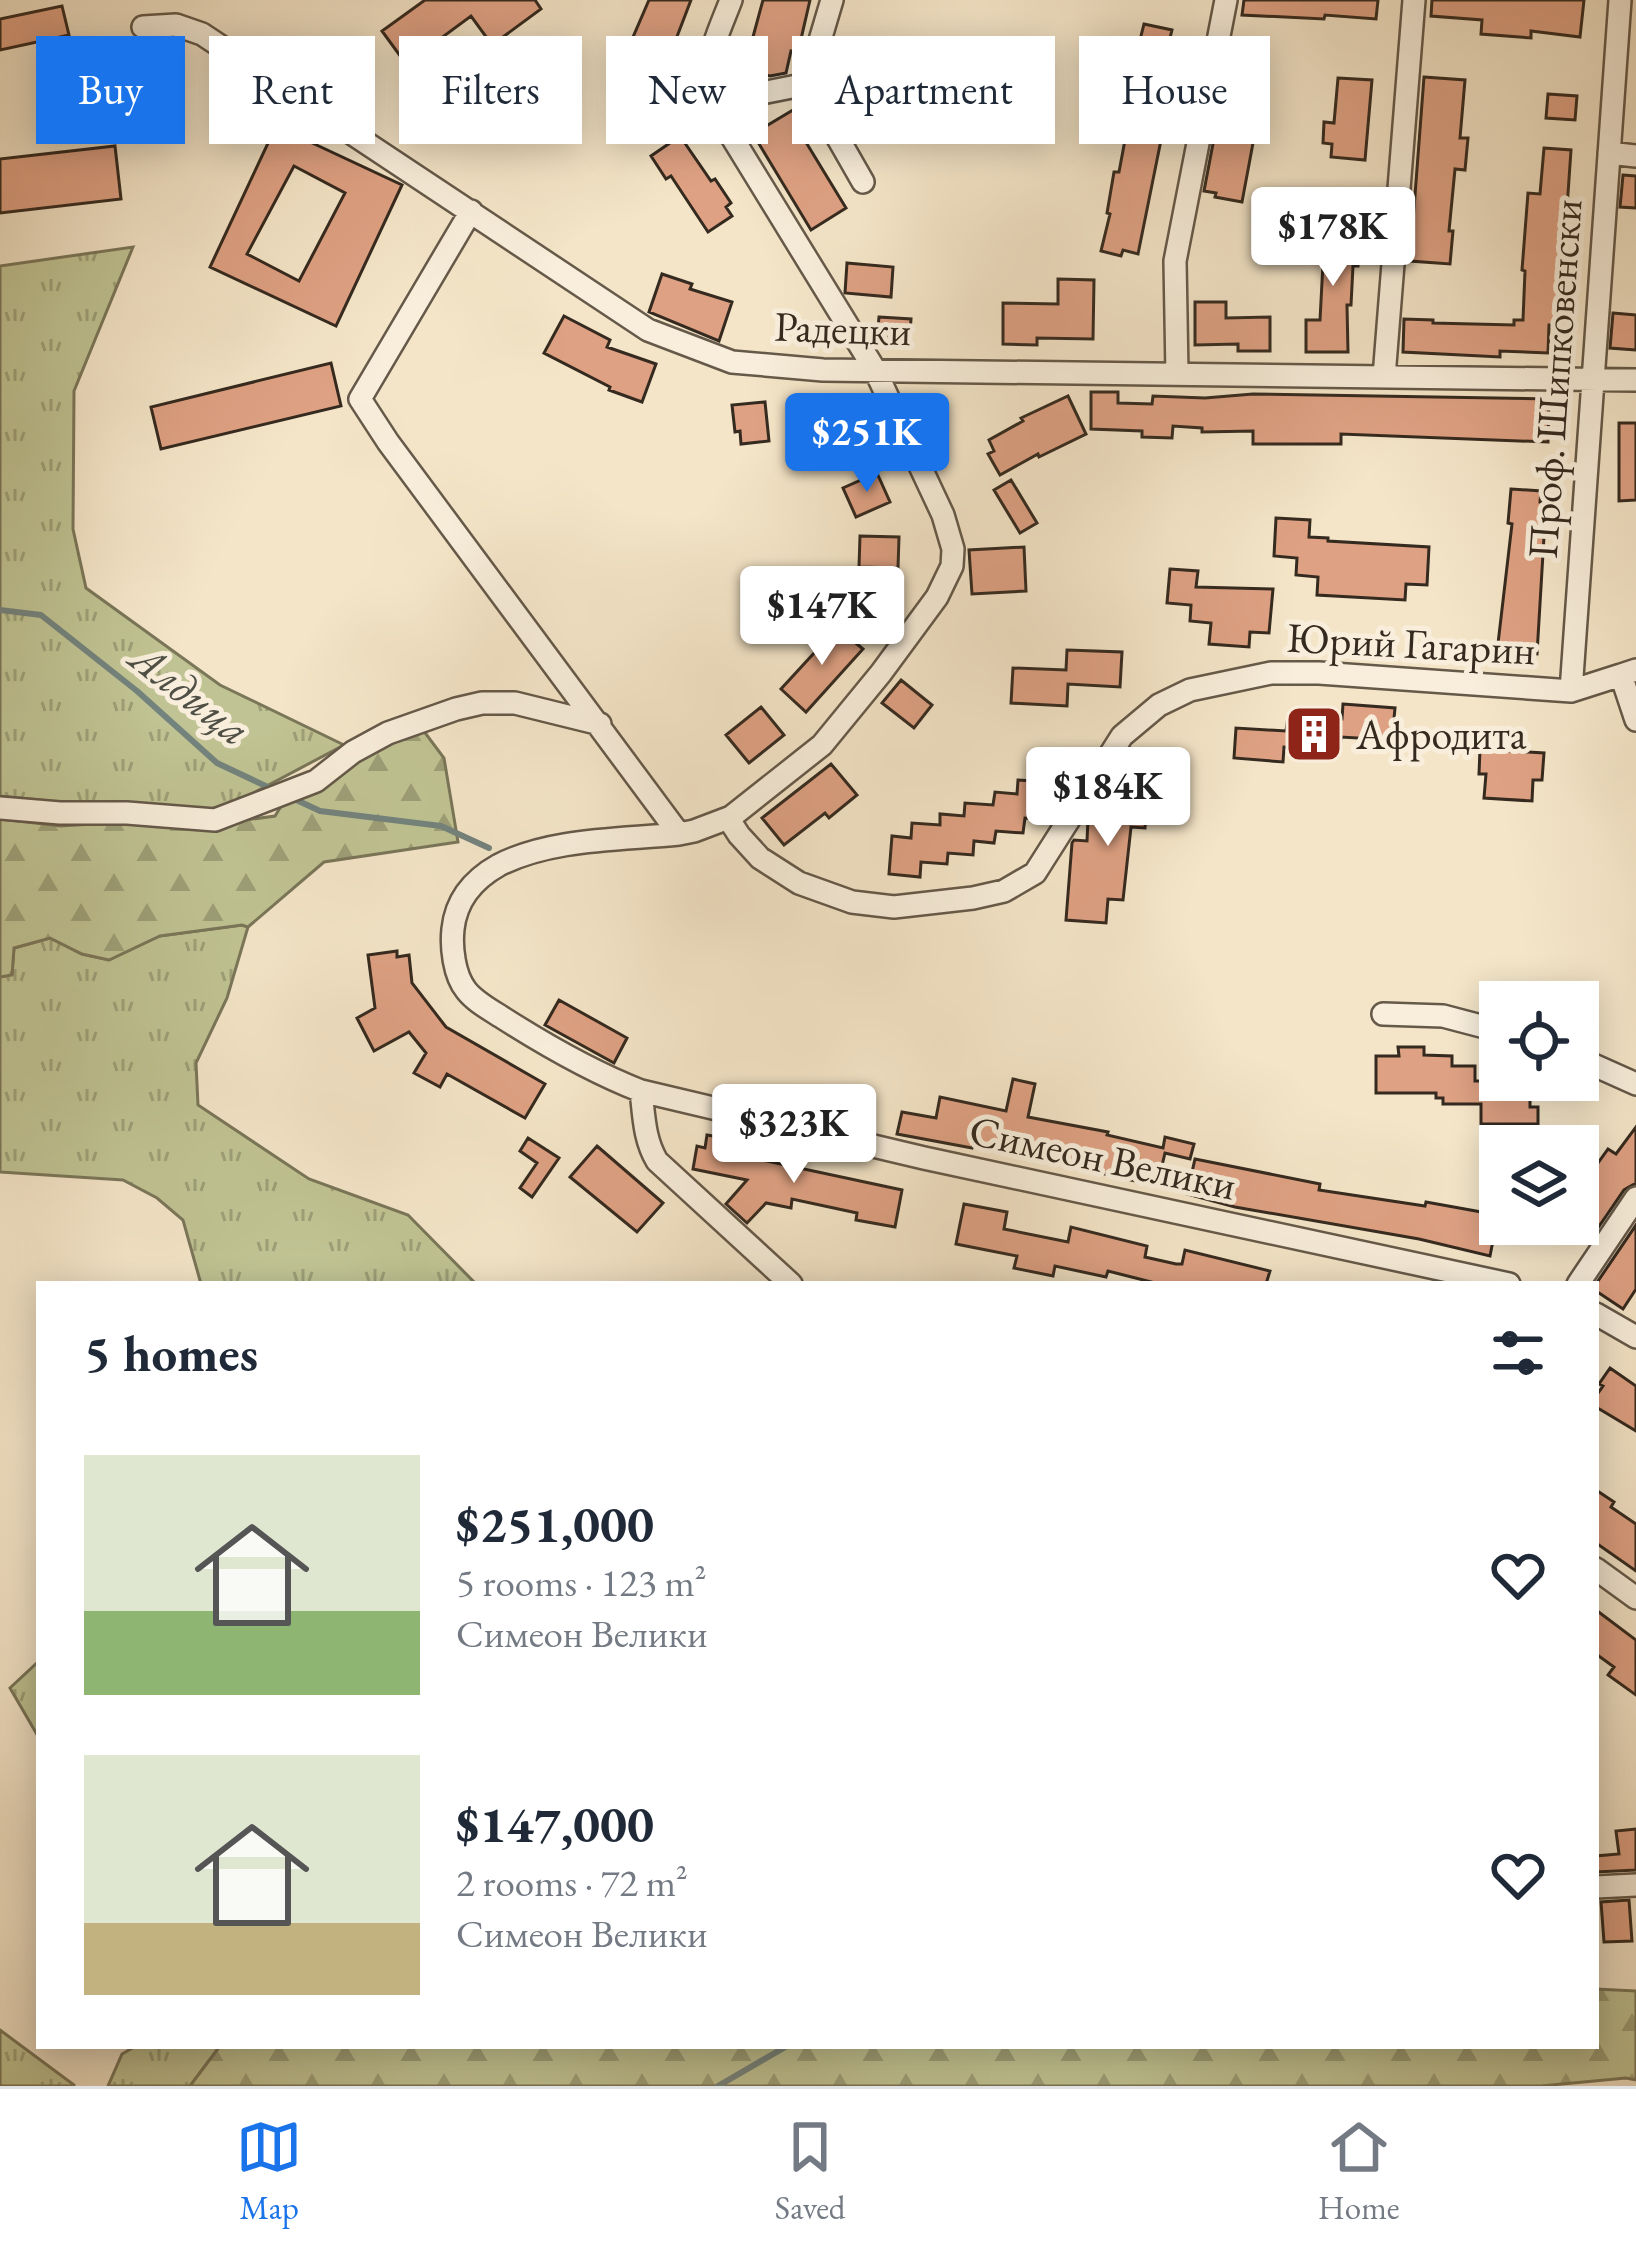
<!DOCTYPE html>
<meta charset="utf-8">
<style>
body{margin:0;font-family:"EB Garamond",serif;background:#f2f2f3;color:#1f2937;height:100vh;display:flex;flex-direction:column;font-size:45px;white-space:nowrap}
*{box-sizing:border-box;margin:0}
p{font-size:39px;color:#747a83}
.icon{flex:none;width:66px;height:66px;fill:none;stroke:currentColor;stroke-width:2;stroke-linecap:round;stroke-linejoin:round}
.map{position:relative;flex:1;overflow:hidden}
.sheet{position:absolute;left:36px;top:1281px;width:1563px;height:768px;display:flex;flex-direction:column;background:#fff;border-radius:0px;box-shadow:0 6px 30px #0003}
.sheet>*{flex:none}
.top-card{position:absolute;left:36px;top:36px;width:1566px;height:108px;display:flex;gap:24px}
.buttons{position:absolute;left:1479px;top:981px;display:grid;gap:24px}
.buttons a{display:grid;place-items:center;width:120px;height:120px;border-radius:0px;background:#fff;box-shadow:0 6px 30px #0003;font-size:60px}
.price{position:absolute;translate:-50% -102px;padding:0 27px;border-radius:12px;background:#fff;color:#222;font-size:39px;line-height:78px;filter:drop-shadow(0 3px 6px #0008)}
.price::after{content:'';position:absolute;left:50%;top:72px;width:36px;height:27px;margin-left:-18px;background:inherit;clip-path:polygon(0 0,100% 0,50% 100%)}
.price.on{background:#1a73e8;color:#fff}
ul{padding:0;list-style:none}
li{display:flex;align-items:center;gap:36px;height:300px;padding:0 48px}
li span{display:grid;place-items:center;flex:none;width:336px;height:240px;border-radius:0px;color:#555}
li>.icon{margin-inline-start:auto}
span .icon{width:144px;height:144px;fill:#fffc;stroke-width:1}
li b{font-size:51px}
h2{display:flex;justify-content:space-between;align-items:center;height:144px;padding:0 48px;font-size:51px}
.pill{padding:0 42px;border-radius:0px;background:#fff;box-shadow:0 6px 30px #0003;font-size:42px;line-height:108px}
.pill.on{background:#1a73e8;color:#fff}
.tab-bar{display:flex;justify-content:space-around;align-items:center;height:168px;border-top:3px solid #e0e1e3;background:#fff;font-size:33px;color:#747a83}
.tab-bar a{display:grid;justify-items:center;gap:6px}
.tab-bar .on{color:#1a73e8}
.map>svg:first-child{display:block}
.grass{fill:url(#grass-tufts);stroke:#7a7659;stroke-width:3}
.forest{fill:url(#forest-firs);stroke:#7a7659;stroke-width:3}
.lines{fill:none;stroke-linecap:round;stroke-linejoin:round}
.stream{stroke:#73837d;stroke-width:6}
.building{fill:#dea183;stroke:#352a1f;stroke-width:3;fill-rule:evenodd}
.minor-casing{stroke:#655949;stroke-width:26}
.minor{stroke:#f8eedb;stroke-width:21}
.labels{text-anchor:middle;stroke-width:10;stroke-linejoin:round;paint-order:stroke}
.street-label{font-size:42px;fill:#352a1f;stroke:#f8eedb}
.poi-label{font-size:42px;fill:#352a1f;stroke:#f8eedb;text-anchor:start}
.water-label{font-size:45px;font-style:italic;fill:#4f4f46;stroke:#f8eedb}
</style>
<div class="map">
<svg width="1636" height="2086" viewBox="0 0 1636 2086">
<defs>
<pattern id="grass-tufts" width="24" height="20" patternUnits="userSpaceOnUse" patternTransform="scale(3)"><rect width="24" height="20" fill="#c0c393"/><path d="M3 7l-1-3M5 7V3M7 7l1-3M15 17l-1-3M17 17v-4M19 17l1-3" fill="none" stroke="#9d9f77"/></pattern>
<pattern id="forest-firs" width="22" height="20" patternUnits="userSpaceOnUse" patternTransform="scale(3)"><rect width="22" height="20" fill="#c0c393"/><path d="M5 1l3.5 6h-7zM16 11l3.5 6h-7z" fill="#9d9f77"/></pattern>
</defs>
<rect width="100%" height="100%" fill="#f4e5c8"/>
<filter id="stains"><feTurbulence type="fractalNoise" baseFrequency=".00167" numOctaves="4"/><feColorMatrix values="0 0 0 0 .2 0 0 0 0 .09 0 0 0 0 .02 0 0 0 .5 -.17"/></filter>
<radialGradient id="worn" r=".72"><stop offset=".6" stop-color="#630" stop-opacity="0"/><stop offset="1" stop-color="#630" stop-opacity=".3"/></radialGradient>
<!-- grass -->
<path class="grass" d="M133 247 74 391 73 529 86 588 220 685 344 745 231 805 189 814 118 802 81 804 0 796V266Z
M242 925 248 927 227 998 196 1063 198 1105 309 1179 408 1215 476 1284H201L183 1220 157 1198 123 1180 0 1172V977L12 974 14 948 50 938 82 954 109 960 159 936Z
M39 1661V1738L10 1688Z
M0 2030 74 2085V2086H0Z
M136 2046H220L190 2086H108L122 2054Z"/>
<!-- forest -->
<path class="forest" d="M414 718 444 758 458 842 324 862 248 927 242 925 160 936 109 960 82 954 50 938 14 948 12 975 0 977V819L61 826 109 823 187 828 275 816 283 803Z
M1596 1989 1636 1991V2080L1626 2078 1541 2086H190L220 2046H1596Z"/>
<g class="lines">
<!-- stream -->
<path class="stream" d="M0 610 41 615 137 691 217 763 272 789
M290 797 320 811 441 826 489 848
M718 2086 787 2046"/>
</g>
<!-- building -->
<path class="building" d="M425 0H535L541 9 492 45 471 16 406 64 382 31Z
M649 0H691L663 73 624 58Z
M763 0H810L798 52 791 51 786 73 770 76 744 70Z
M1244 0H1378L1376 19 1325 15 1324 19 1242 15Z
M1432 0H1584L1580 37 1531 31V38L1481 34 1482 20 1431 16Z
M62 6 69 35 0 50V19Z
M1144 24 1172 30 1170 38 1181 41 1138 254 1123 250 1121 256 1101 251 1110 214 1107 213 1114 172H1119L1128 124H1133L1145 70 1133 68Z
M1234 62 1267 68 1242 202 1215 197 1216 193 1204 191 1220 107 1226 108Z
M1424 77 1465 80 1460 138H1468L1465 170 1455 169 1449 231H1453L1450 264 1410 261Z
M1338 78 1372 80 1365 160 1331 157 1332 144 1323 143 1324 122 1334 123Z
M1548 94 1577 96 1575 120 1546 118Z
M798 107 814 133 804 139 846 208 811 230 753 134Z
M276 126 402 185 336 326 210 267ZM294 166 345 193 299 281 247 254Z
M680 136 711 181 715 179 731 203 726 207 732 216 708 232 671 176 666 179 651 156Z
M115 146 121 199 0 213V159Z
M1544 148 1571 150 1559 325H1549L1548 353 1500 351V357L1403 352 1404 319 1433 320V323L1514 325V320H1523L1525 271 1522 270 1528 193 1540 194Z
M1623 175 1636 176V208L1620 207Z
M1313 229 1361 232 1358 266H1353L1351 305H1347L1348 352H1306V320H1320L1323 263H1310Z
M847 263 893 267 891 297 845 293Z
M662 274 692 284 690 289 732 302 719 341 649 312Z
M1058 279 1094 280 1093 339 1037 338V345L1003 344V303L1058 304Z
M1195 302H1226V318L1270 317V351H1238V344L1195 345Z
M1613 313 1636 315V350L1610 348Z
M564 316 610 340 607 347 656 364 642 402 609 390 610 387 544 353Z
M879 317 911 319 909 345 886 344 887 338H877Z
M331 363 341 406 161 449 151 407Z
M1091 392H1118V403L1152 404 1153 396 1205 398 1253 394 1549 399 1548 442 1341 434V444H1253V431L1202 432V428L1173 426 1172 438 1142 437V431L1091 429Z
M1068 396 1086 434 1039 457 1038 454 1000 475 988 454 994 451 989 440 1023 421 1021 418Z
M765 402 769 441 741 444 740 431 735 432 732 405Z
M1619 423H1636V500L1619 501Z
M877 473 890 502 856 517 843 488Z
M1011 480 1037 523 1020 533 994 490Z
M1511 489 1541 491 1540 502 1546 503 1537 654 1497 652 1512 524 1508 523Z
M1276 518 1310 520 1309 537 1328 538V541L1429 547 1427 585 1406 584 1405 600 1317 595 1318 577 1296 575 1297 558 1274 556Z
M860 536 899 537 898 568 859 567Z
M1024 547 1026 591 972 594 969 550Z
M1170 569 1198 571 1196 587 1273 589 1269 633 1250 632 1249 647 1209 644 1211 623 1190 621 1191 605 1167 603Z
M870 590 893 610 878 626 856 605Z
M834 625 863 649 806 712 781 689 815 652 814 650Z
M1067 650 1122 652 1120 687 1068 684 1067 706 1011 703 1013 668 1066 670Z
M901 680 932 705 914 728 882 703Z
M1343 704 1395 708 1392 740 1341 737 1340 751 1284 747 1283 762 1234 758 1236 728 1286 731 1288 716 1342 719Z
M761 707 784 735 749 763 726 735Z
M1480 749 1544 753 1542 780H1533L1532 801 1484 798 1486 774H1479Z
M831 764 857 795 829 818 825 813 784 845 762 818Z
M1123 770 1159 773 1157 803 1147 802 1145 828 1131 827 1123 900 1108 899 1106 923 1066 920 1072 843 1074 840 1087 841 1088 819 1102 820 1103 797 1121 798Z
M1018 780 1050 782 1047 820 1025 818 1023 833 996 831 994 843 974 841 973 855 948 853 947 864 921 862 920 877 889 874 892 836 911 838 912 823 940 825V814L964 816 965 803 993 805 995 792 1017 794Z
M397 951V957L409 955 412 983 446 1027 545 1084 525 1118 447 1074 440 1087 414 1073 426 1053 409 1032 374 1051 357 1018 375 1008 368 955Z
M559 1000 627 1038 614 1063 545 1025Z
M1398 1047H1424V1055L1452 1056V1066H1475V1081H1509V1091H1530V1107H1538V1124H1481V1104H1443V1098H1436V1093H1376V1056H1399Z
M1013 1079 1035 1084 1028 1117 1108 1132 1107 1135 1163 1148 1165 1137 1194 1144 1190 1159 1165 1153 1157 1186 973 1144 972 1148 897 1134 902 1112 936 1118 940 1097 1006 1111Z
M1636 1127V1183L1624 1190 1589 1241 1578 1233V1191L1608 1149 1616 1154Z
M707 1135 737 1140 734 1154 902 1190 895 1227 856 1220 857 1213 792 1199 791 1208 766 1203 747 1223 726 1204 747 1180 693 1169 697 1146 705 1148Z
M528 1138 559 1158 532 1197 520 1188 537 1163 520 1151Z
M597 1146 663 1203 637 1232 570 1177Z
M1195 1159 1320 1184 1319 1190 1425 1206 1426 1202 1498 1215 1490 1256 1419 1239 1235 1207 1187 1194Z
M964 1204 1007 1212 1004 1229 1068 1242 1071 1227 1147 1246 1145 1257 1176 1264H1182L1185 1250 1270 1271 1266 1284H1159L1108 1271 1106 1277 1055 1266 1053 1276 1014 1268 1017 1256 956 1244Z
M1636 1225V1289L1623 1309 1596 1291V1284Z
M1610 1368 1636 1386V1431L1596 1407V1396L1603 1386 1599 1384Z
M1596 1490 1614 1502 1611 1507 1636 1524V1571L1596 1543Z
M1596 1610 1636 1640V1695L1608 1675 1614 1667 1596 1654Z
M1636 1829V1870L1596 1872V1856L1619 1854 1616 1831Z
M1629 1900 1632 1941 1604 1942 1601 1902Z"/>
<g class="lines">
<!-- minor casing -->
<g class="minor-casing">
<path id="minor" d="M731 0C717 37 702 62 711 103L875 370 943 515 953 549 952 566 937 597 881 673 822 745 731 817 694 831 679 834C621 840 552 838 499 865 474 879 456 900 453 929 451 947 454 975 466 990 475 1002 491 1010 503 1018 547 1046 592 1072 641 1091L924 1158 1509 1284
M143 27 176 25 202 34 648 330 732 362 823 370 1636 380
M807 84 863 182
M711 103 807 84 832 0
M1609 153 1636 156
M471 211 360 399 388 442 679 834
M1177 374 1175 261 1226 0
M1384 377 1414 0
M1636 670 1621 675 1636 720
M1571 691 1620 0
M0 808 60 813H127L215 820 316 781 353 752 388 733 456 709 482 703H515L600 724
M728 818 739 835 760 858 799 883 852 902 894 907 973 898 1004 891 1035 873 1122 736 1159 705 1190 690 1271 673H1319L1571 691 1621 675
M1383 1014 1443 1016 1500 1031
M1578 1058 1636 1084
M641 1091C644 1116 644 1139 657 1161L791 1284
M1578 1284 1636 1198
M1596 1314 1636 1337
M1596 1569 1636 1598
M1596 1887 1636 1885"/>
</g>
<!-- minor -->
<use href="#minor" class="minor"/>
</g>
<!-- icons -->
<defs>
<g id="building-square" transform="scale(3)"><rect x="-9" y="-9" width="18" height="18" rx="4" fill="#8f2418" stroke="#f8eedb"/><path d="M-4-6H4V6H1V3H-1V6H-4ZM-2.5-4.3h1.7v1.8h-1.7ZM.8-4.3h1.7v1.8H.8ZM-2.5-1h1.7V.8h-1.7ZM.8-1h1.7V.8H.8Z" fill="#fff"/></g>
</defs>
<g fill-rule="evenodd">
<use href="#building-square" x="1314" y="734"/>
</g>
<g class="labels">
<!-- street labels -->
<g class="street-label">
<text transform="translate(843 328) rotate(2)" y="15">Радецки</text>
<text transform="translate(1554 379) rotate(-86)" y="15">Проф. Шипковенски</text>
<text transform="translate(1411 643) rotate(3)" y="15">Юрий Гагарин</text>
<text transform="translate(1103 1157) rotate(12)" y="15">Симеон Велики</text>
</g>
<!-- poi labels -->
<g class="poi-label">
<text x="1356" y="749">Афродита</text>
</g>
<!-- water labels -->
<g class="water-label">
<text transform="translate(191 693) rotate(38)" y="16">Алдица</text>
</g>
</g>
<rect width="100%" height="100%" filter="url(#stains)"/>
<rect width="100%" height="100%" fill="url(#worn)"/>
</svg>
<div class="buttons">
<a><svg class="icon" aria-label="locate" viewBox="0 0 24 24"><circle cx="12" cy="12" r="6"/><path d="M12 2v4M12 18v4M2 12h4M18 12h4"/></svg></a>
<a><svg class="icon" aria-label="layers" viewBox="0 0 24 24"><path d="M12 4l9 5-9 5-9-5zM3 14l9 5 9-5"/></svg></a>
</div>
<b class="price" style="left:1333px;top:289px">$178K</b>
<b class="price on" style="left:867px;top:495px">$251K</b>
<b class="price" style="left:822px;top:668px">$147K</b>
<b class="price" style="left:1108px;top:849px">$184K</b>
<b class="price" style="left:794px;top:1186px">$323K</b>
<div class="top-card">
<a class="pill on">Buy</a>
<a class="pill">Rent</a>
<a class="pill">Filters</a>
<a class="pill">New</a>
<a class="pill">Apartment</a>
<a class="pill">House</a>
</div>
<section class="sheet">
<h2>5 homes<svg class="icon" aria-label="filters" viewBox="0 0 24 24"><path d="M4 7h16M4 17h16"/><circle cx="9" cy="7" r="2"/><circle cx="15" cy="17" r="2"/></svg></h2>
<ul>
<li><span style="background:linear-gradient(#dfe7d0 65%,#8fb573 0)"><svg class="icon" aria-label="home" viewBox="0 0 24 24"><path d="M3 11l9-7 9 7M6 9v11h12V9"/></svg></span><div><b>$251,000</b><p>5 rooms · 123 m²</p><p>Симеон Велики</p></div><svg class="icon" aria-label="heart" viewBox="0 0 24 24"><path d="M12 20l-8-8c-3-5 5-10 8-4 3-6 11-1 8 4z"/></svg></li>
<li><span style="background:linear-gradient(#dfe7d0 70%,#c2b280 0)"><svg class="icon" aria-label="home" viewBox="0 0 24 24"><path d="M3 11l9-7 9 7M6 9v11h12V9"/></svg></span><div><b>$147,000</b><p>2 rooms · 72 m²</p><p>Симеон Велики</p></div><svg class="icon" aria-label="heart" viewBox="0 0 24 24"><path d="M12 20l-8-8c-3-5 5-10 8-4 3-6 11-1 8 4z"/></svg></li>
</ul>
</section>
</div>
<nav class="tab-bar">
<a class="on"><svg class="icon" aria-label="map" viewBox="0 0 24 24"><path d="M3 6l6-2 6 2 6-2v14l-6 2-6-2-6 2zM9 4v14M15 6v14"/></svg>Map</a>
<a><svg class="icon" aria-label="saved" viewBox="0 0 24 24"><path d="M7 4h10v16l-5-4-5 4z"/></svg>Saved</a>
<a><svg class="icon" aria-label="home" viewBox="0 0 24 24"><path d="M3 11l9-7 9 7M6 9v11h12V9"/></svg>Home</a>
</nav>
